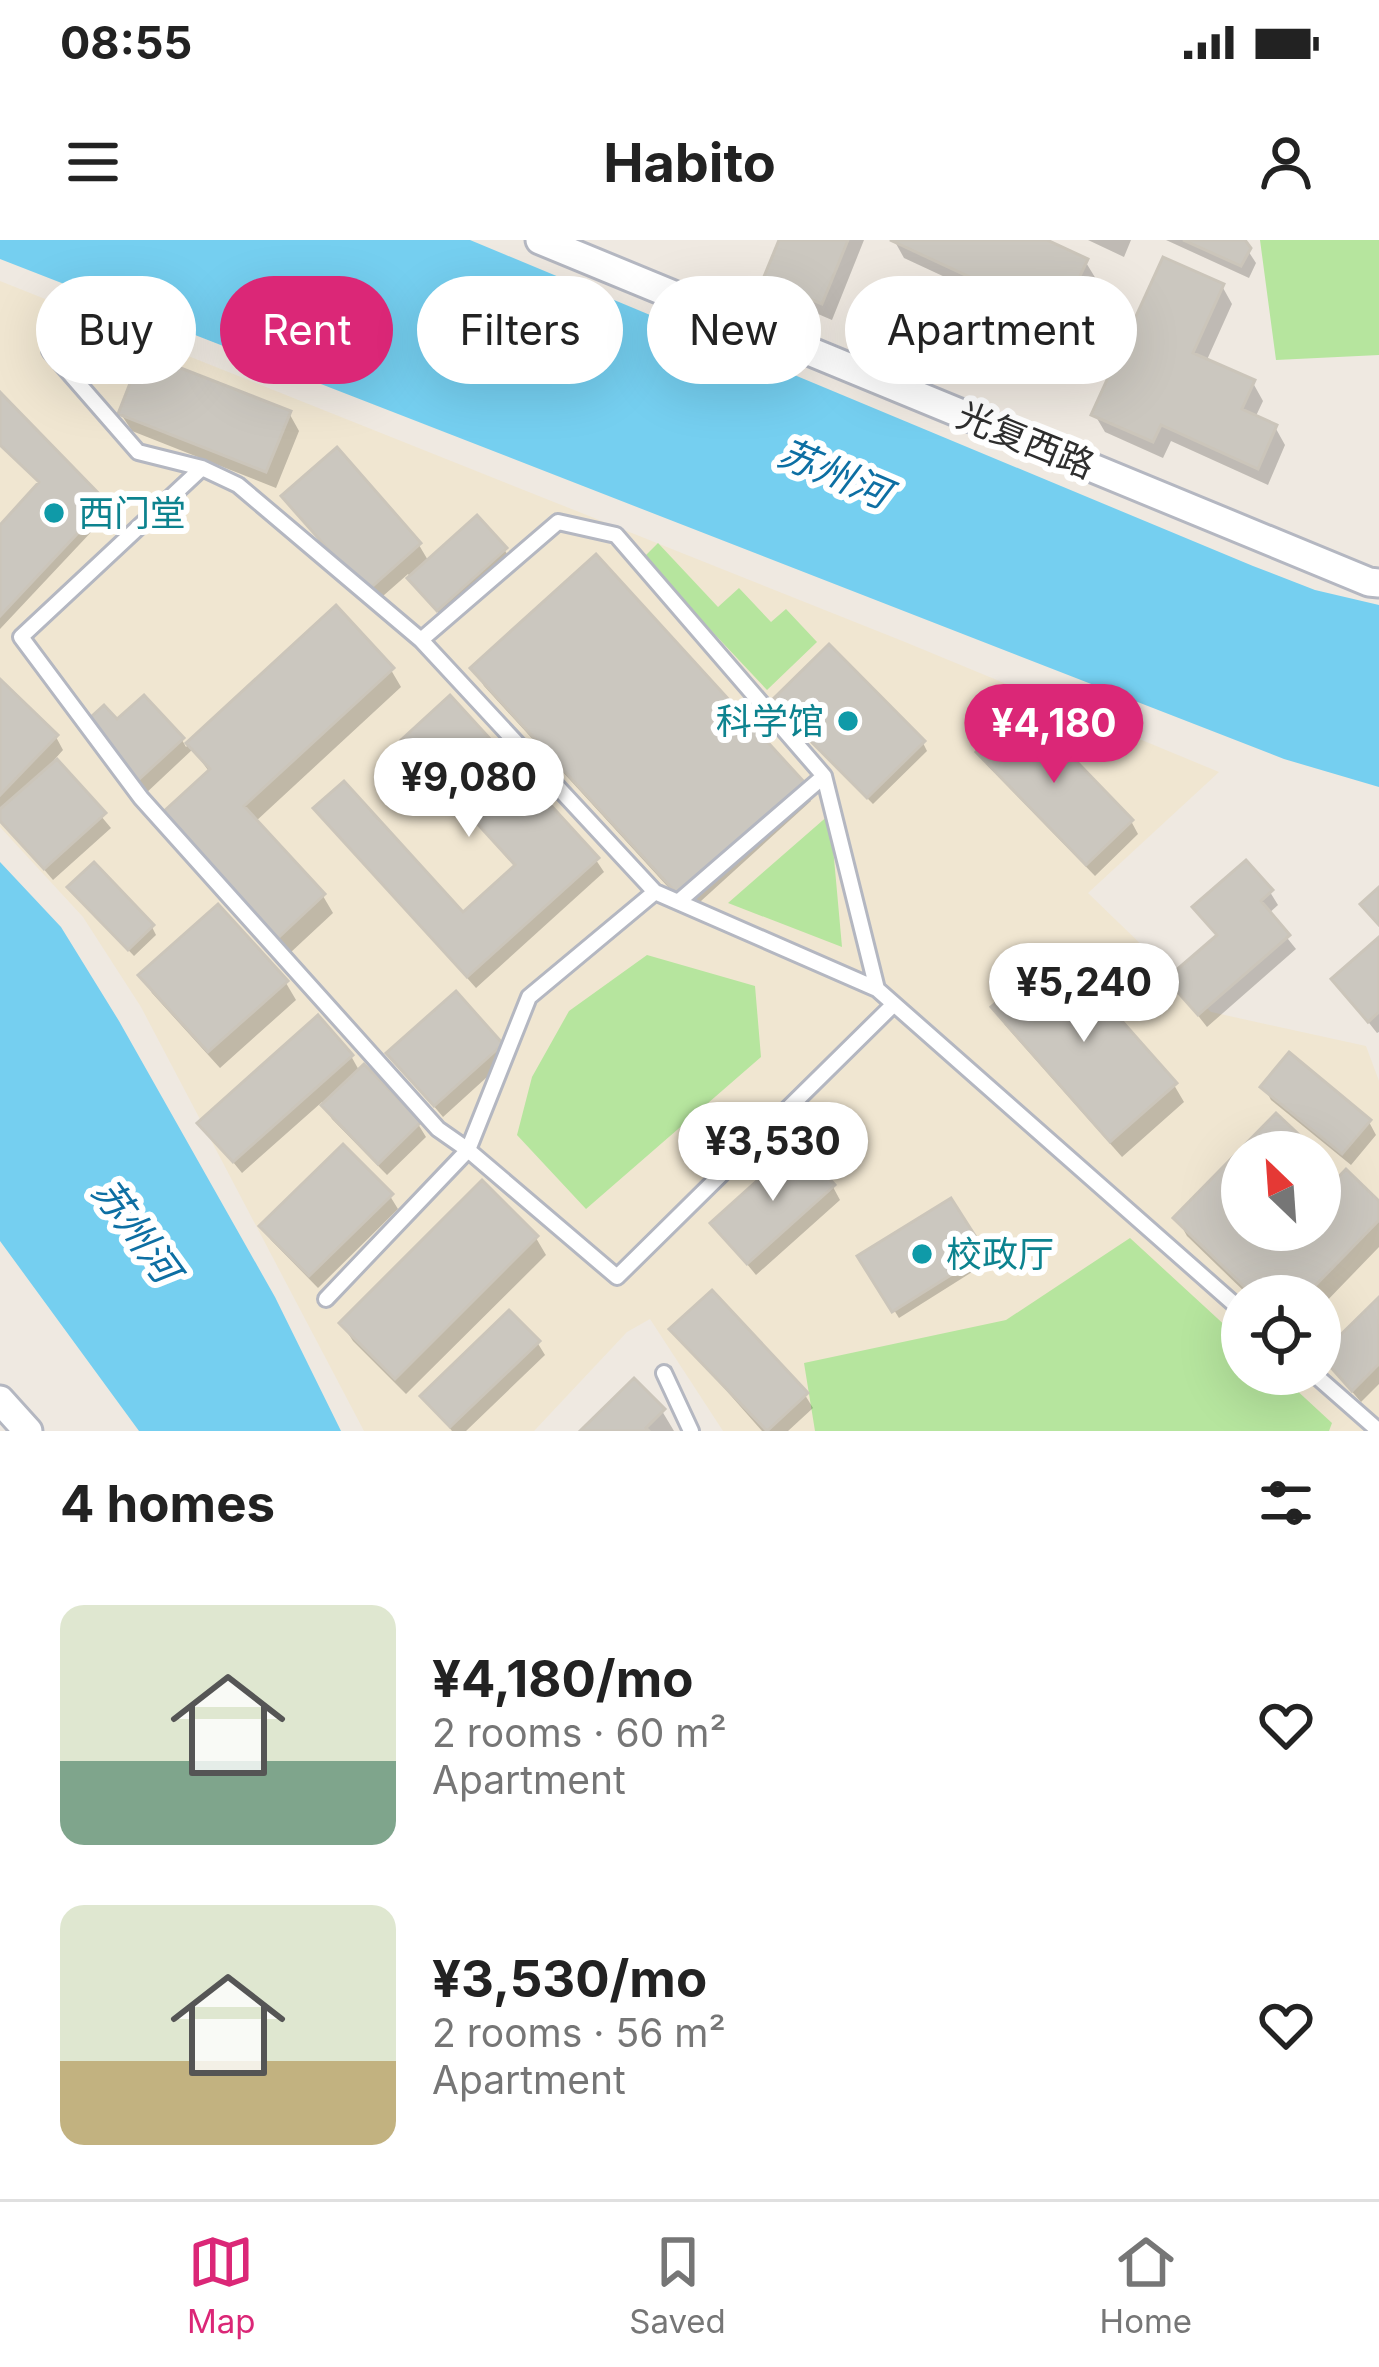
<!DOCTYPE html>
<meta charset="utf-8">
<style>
body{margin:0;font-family:Inter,"Noto Sans SC",sans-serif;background:#f2f2f2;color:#222;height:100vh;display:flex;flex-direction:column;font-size:45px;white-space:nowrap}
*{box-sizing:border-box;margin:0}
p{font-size:39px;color:#767676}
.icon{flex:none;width:66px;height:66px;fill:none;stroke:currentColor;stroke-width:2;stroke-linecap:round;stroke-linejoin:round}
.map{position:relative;height:1191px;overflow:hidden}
.drawer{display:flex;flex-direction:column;background:#fff;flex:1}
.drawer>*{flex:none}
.guide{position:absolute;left:36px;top:36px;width:1308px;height:108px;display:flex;gap:24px}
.needle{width:78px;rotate:335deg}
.tools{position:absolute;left:1221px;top:891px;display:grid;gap:24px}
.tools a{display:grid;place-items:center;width:120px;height:120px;border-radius:50%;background:#fff;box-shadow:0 12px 48px #0002;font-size:60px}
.price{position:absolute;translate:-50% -102px;padding:0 27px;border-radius:42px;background:#fff;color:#222;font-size:39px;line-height:78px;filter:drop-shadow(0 3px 6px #0008)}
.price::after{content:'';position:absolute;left:50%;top:72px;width:36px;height:27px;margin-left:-18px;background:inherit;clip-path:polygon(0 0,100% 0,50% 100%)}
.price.current{background:#db2777;color:#fff}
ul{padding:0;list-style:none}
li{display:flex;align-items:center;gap:36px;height:300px;padding:0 60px}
li span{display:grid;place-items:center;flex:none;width:336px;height:240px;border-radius:24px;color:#555}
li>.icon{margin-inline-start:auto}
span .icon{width:144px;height:144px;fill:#fffc;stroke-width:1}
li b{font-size:51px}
h2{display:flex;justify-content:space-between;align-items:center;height:144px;padding:0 60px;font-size:51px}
.pill{padding:0 42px;border-radius:54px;background:#fff;box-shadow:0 12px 48px #0002;font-size:42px;line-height:108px}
.pill.current{background:#db2777;color:#fff}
.status{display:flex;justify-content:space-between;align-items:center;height:84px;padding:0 60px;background:#fff;direction:ltr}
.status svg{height:33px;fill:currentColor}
header{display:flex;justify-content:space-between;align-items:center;height:156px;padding:0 60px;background:#fff;font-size:54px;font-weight:700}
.tabs{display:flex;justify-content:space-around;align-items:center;height:168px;border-top:3px solid #e0e0e0;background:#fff;font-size:33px;color:#767676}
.tabs a{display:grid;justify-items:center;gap:6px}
.tabs .current{color:#db2777}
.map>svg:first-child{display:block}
.education{fill:#f0e6d1;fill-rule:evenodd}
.green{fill:#b6e59e}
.water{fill:#75cff0}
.shadow{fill:#0003}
.building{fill:#cbc7bf;stroke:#cbc5ba;stroke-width:3}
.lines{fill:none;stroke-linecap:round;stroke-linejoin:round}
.service-casing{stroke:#b4b7c1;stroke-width:20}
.minor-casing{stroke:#b4b7c1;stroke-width:33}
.service{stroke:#fff;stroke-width:14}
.minor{stroke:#fff;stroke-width:27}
.culture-dot{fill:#0f9aa8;stroke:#fff;stroke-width:4.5}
.labels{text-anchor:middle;stroke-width:12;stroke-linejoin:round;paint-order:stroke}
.street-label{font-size:36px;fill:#2e2e2e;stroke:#fff}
.culture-label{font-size:36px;fill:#0d838f;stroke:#fff;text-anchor:start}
.water-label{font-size:39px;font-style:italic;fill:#0d6fa3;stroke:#fff}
</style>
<div class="status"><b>08:55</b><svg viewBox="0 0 49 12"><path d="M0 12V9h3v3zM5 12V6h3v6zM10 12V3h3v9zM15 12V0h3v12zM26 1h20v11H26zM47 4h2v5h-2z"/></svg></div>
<header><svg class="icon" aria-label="menu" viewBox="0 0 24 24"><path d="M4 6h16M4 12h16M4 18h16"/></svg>Habito<svg class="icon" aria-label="person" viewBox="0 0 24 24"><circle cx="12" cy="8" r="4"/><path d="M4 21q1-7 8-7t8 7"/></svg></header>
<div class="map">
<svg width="1379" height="1191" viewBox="0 0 1379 1191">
<rect width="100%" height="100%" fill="#efe9e1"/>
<!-- education -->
<path class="education" d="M0 41 905 402 1219 532 1088 653 1211 772 1366 806 1379 841V1191H723L650 1079 627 1092 534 1191H364L141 767 83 677 0 587ZM1242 912H1320V990H1242ZM1242 1056H1320V1134H1242Z"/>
<!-- green -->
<path class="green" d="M1260 0H1379V115L1276 120Z
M658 303 718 367 739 348 771 382 786 369 817 402 767 450 643 318Z
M830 574 842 707 728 663Z
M647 715 755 746 761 817 586 969 517 895 532 837 569 771Z
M1130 998 1242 1101V1134H1279L1332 1183 1329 1191H815L804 1123 1006 1080Z"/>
<!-- water -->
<path class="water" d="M0 0H470L1253 326 1315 350 1379 365V547L1284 519 0 19Z
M0 622 61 687 119 781 275 1057 341 1191H139L0 1001Z"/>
<!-- shadow -->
<path class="shadow" d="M782 0H864L832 80 776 56 766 39Z
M894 0H1039L1085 21 1096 39 1070 95 904 18Z
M1088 0H1131L1124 17Z
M1166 0H1241L1256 23 1249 38Z
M1222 46 1232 64 1206 122 1253 143 1263 161 1255 178 1275 187 1285 205 1268 245 1171 201 1163 218 1105 192 1095 175Z
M0 157 110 272 0 389V289L41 244 0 205Z
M289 173 299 191 276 248 132 191 121 174Z
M285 256 419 305 429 322 504 309 512 322 446 382 408 334 375 363Z
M336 370 391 430 401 447 255 582 323 656 333 673 290 713 176 591 210 533 193 509 144 555 93 500 117 484 182 500 186 507Z
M474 428 801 544 811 561 690 671 484 446Z
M0 443 56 497 63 510 54 520 111 588 53 640 0 578Z
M779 469 923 503 927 511 873 564Z
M404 500 596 620 604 632 476 748 317 569 463 677 516 628Z
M980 512 1131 581 1138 594 1095 636 987 525Z
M1270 652 1278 665 1268 674 1296 709 1207 787 1170 740 1219 698 1196 667Z
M76 655 152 687 156 695 134 716Z
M1379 701V792L1377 793 1335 740Z
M142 736 286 743 296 760 220 828 152 753Z
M995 768 1174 845 1184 862 1122 917 1005 785Z
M501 805 508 818 443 877 390 814Z
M351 816 360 832 418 884 426 897 387 935 332 879 322 862 242 933 201 883Z
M1264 847 1369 882 1376 895 1351 925 1271 860Z
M1276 877 1310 912H1242V990H1273L1282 999 1291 990H1320V960L1379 965V1007L1320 1068V1056H1249L1187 996 1177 978Z
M833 947 840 960 756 1035 713 983Z
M390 956 398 969 318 1048 271 1000 263 987Z
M950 962 988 1022 899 1078 861 1017Z
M536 998 546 1015 406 1154 353 1101 342 1084Z
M1379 1062V1144L1361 1162 1322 1117Z
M673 1090 805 1155 813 1168 788 1191H762Z
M537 1102 545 1115 466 1191H452L424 1157Z
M662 1171 674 1191H585Z"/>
<!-- building -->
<path class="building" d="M779 0H848L822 64 763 39Z
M890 0H1047L1088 19 1060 79Z
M1183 0H1245L1251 8 1241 26Z
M1163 17 1224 44 1193 113 1255 140 1242 169 1277 185 1258 229 1161 185 1153 202 1091 175Z
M142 113 291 171 266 232 118 174Z
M0 152 107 262 0 376V285L39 242 0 205Z
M337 207 421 303 366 352 281 256Z
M477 275 507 308 437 371 407 338Z
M596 314 804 542 679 656 470 428Z
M336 365 394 428 244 566 325 654 278 698 162 573 210 529 186 503Z
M829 404 925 501 867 558 771 461Z
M0 439 58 495 0 555Z
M144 455 184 498 135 543 81 486 104 465 117 479Z
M450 455 599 618 467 737 313 568 344 541 463 672 515 625 401 500Z
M1023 466 1133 580 1086 625 976 512Z
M57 519 106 573 44 629 0 581V569Z
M1246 620 1273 650 1261 661 1290 695 1198 775 1166 739 1217 695 1192 667Z
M94 622 154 685 128 710 67 647Z
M1379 647V685L1360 664Z
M218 664 288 741 208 812 138 735Z
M1379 697V772L1368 782 1331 739Z
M1058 709 1177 843 1110 902 991 767Z
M456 751 503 804 434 866 386 813Z
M318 775 353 815 233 922 197 883Z
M1289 812 1371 880 1342 914 1260 847Z
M364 824 421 882 378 924 321 865Z
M1276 873 1309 904 1301 912H1242V990H1277L1282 995 1287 990H1320V956L1346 929 1379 961V980L1305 1056H1254L1173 978Z
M343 904 393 954 309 1036 259 986Z
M798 904 835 945 747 1024 710 983Z
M482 940 538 996 395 1139 339 1083Z
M951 958 986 1013 892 1072 857 1016Z
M712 1050 808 1153 767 1191 669 1089Z
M1379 1057V1124L1352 1151 1320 1115Z
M509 1070 540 1101 450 1187 420 1156Z
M634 1138 665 1169 646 1188 649 1191H580Z"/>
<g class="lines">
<!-- service casing -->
<g class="service-casing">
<path id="service" d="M50 111 138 212 202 228 238 245 421 400 655 652 877 749 1242 1071
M202 228 21 397 141 558 438 889 468 910 617 1037 894 764
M421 400 558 282 616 295 824 536 877 749
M678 662 824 536
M326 1059 468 910 529 757 655 652
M664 1133 691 1191
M1314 1134 1379 1191"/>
</g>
<!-- minor casing -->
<g class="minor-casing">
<path id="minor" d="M540 0 1369 342 1379 343
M0 1160 28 1191"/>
</g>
<!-- service -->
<use href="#service" class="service"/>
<!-- minor -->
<use href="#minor" class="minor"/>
</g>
<!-- markers -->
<g class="culture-dot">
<circle cx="54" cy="273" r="12"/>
<circle cx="848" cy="481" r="12"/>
<circle cx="922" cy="1014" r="12"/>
</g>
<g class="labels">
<!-- street labels -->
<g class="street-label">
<text transform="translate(1026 200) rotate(22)" y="13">光复西路</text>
</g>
<!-- culture labels -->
<g class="culture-label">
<text x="78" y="286">西门堂</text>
<text x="824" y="494" text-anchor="end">科学馆</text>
<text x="946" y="1027">校政厅</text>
</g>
<!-- water labels -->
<g class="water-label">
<text transform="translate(834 233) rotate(23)" y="14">苏州河</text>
<text transform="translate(136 990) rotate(54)" y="14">苏州河</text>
</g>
</g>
</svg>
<div class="tools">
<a><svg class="needle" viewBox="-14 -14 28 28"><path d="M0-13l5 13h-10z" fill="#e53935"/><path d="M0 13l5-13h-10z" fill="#767676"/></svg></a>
<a><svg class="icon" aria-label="locate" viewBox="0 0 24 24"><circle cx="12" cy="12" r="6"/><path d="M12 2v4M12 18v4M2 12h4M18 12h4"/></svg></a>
</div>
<b class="price current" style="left:1054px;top:546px">¥4,180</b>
<b class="price" style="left:469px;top:600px">¥9,080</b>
<b class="price" style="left:1084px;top:805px">¥5,240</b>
<b class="price" style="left:773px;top:964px">¥3,530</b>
<div class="guide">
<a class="pill">Buy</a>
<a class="pill current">Rent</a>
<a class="pill">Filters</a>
<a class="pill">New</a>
<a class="pill">Apartment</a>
</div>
</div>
<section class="drawer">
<h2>4 homes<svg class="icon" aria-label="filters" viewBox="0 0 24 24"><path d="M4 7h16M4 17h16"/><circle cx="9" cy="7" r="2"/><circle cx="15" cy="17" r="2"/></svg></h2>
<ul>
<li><span style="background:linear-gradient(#dfe7d0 65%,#7fa58c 0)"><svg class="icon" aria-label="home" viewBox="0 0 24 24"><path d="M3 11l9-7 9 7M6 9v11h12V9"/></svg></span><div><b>¥4,180/mo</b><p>2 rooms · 60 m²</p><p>Apartment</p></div><svg class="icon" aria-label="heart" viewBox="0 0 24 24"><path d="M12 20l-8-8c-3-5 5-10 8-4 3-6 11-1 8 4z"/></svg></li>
<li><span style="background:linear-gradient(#dfe7d0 65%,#c2b280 0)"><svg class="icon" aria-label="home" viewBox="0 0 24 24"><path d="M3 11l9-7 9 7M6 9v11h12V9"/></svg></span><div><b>¥3,530/mo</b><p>2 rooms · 56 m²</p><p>Apartment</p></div><svg class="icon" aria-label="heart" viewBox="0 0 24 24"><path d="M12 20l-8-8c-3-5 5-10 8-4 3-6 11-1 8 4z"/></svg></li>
</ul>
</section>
<nav class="tabs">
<a class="current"><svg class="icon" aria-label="map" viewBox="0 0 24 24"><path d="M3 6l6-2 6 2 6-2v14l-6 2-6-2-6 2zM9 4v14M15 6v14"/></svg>Map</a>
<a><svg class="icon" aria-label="saved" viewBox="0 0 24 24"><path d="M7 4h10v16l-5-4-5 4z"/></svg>Saved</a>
<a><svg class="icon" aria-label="home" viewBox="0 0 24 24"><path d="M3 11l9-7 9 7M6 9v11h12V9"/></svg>Home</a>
</nav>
